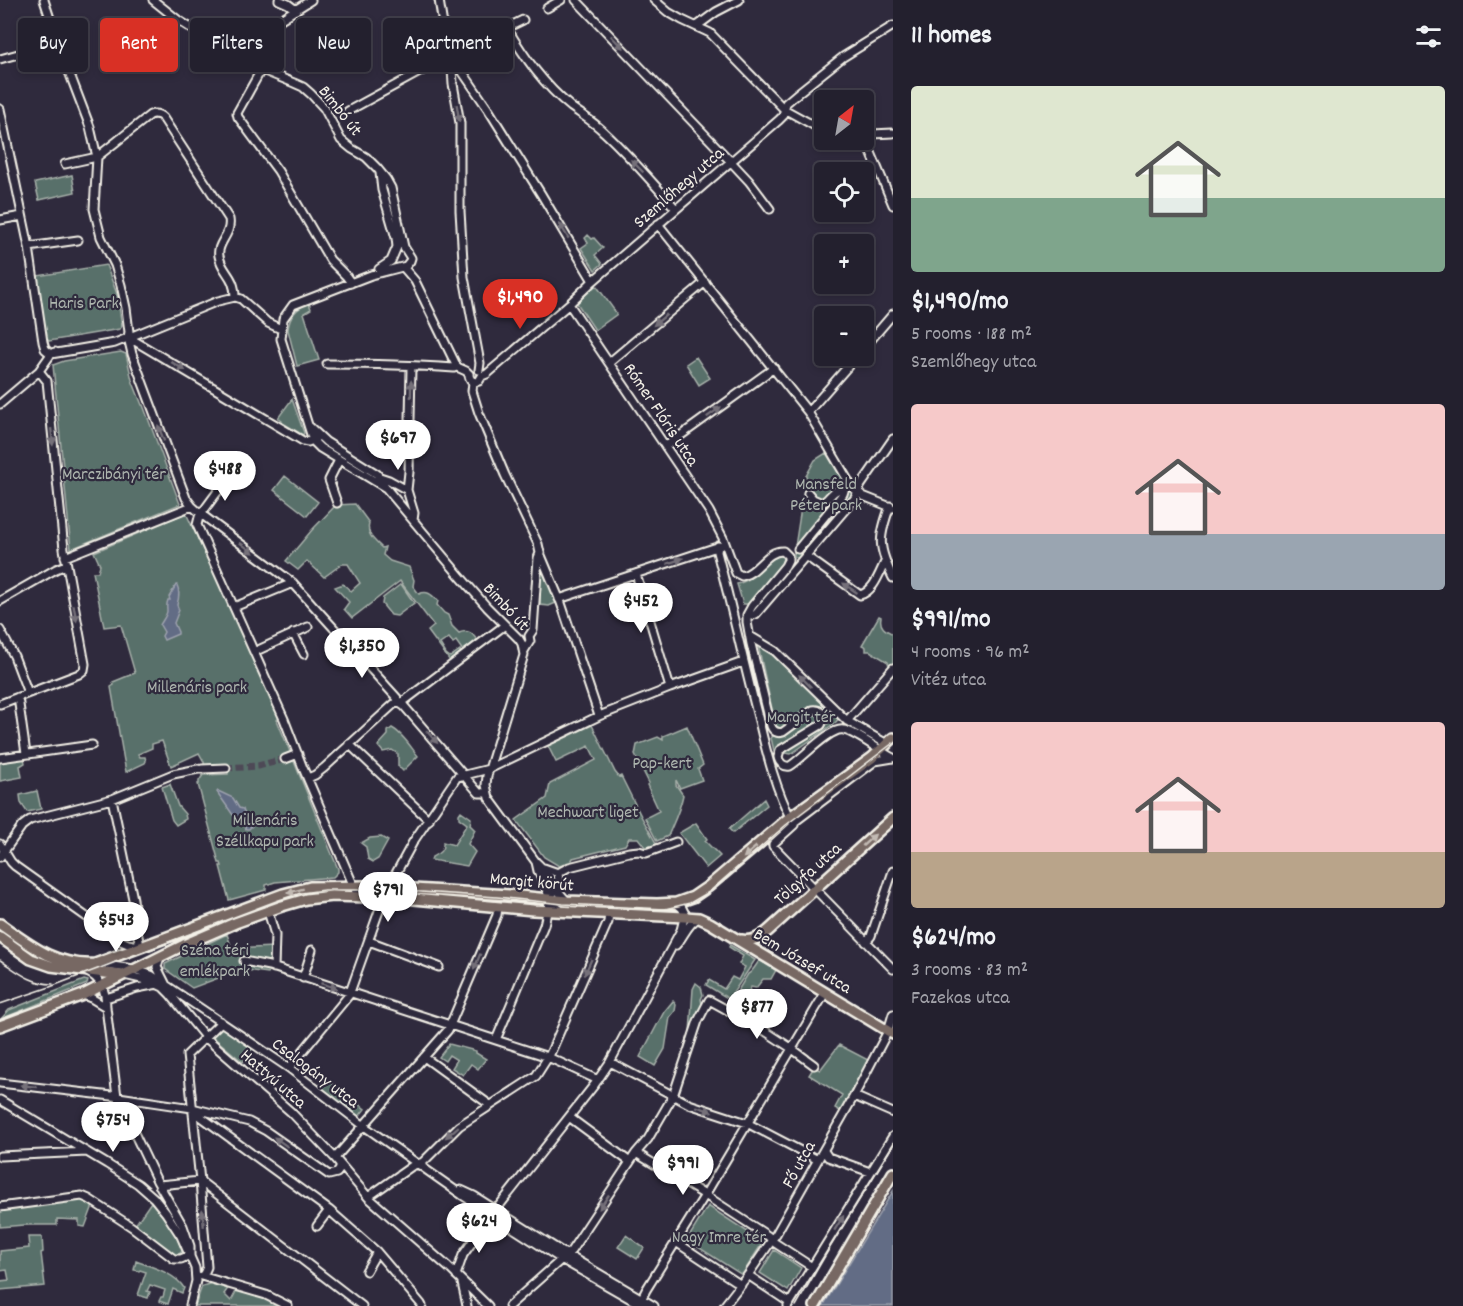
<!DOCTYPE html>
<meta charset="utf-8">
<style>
body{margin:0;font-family:Dekko,sans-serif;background:#2f2d3a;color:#f1f3f6;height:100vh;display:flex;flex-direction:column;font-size:22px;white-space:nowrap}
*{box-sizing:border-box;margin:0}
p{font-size:20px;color:#a3a3aa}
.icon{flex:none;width:33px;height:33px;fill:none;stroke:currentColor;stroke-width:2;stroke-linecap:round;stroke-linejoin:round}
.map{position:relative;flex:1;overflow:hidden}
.side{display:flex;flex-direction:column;background:#23202e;width:570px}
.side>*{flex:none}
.guide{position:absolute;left:18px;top:18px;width:570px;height:54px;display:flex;gap:12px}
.needle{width:39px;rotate:31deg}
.fabs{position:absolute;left:814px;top:90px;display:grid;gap:12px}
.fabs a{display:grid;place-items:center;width:60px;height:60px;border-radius:6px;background:#23202e;box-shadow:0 3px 9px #0003,0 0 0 2px #403e4a;font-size:30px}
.price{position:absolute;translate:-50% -51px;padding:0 14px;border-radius:21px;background:#fff;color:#222;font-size:20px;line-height:39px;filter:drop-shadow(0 2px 3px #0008)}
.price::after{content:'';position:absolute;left:50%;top:36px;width:18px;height:14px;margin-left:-9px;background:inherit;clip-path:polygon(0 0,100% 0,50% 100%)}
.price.current{background:#d93025;color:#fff}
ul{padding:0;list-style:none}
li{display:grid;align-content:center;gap:12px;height:318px;padding:0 18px}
li span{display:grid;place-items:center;height:186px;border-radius:6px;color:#555}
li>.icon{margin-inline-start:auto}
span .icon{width:108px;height:108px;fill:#fffc;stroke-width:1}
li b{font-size:26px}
h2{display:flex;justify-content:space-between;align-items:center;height:72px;padding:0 18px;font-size:26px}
.pill{padding:0 21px;border-radius:6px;background:#23202e;box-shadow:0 3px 9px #0003,0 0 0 2px #403e4a;font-size:21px;line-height:54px}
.pill.current{background:#d93025;color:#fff}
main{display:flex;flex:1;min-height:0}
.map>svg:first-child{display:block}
.green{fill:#596f6a;stroke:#a6b0a9;stroke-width:1.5}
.water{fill:#626c85;stroke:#9ca1ad;stroke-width:1.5}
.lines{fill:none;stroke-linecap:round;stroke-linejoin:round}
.minor-tunnel{stroke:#4d4857;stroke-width:7;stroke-dasharray:7 3.5;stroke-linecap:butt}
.minor-casing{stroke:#f4f1e8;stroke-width:11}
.major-casing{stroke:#f4f1e8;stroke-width:14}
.minor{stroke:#2f2a3d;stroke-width:7}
.major{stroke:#776864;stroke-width:9}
.tram{stroke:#f4f1e8;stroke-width:1.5}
.oneway{fill:#747079}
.oneway2{fill:#c2bab3}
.labels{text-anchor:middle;stroke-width:4.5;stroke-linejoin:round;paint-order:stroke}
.street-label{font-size:18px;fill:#f4f1e8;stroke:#2f2a3d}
.park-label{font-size:18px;fill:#aeb6af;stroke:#2f2a3d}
</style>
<main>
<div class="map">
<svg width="893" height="1306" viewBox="0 0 893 1306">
<rect width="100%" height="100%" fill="#2f2a3d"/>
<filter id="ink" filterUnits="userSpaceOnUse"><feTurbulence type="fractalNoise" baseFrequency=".0167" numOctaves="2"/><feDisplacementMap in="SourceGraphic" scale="12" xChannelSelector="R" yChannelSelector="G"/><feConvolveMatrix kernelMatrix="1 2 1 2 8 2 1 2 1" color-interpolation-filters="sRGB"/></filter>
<g filter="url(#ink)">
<!-- green -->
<path class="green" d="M72 175 75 192 39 200 35 183Z
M588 235 592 239 594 238 603 248 595 255 602 264 595 270 581 248 588 243 585 238Z
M106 265 117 294 122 326 120 329 49 341 47 340 37 276Z
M596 285 617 314 595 330 577 303Z
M309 303 311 309 304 313 319 360 297 366 288 330C289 316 296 308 309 303Z
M121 352 126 354 132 380 142 405H143L180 504 71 549 53 365 64 361Z
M696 357 710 378 699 385 686 364Z
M292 399 304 433 303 435 281 422 282 421 278 418Z
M826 453 852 495 798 558 794 557V553L806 476 815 460Z
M285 476 318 502 307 516 274 490Z
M355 504 369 523C366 534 374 540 382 548L385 547 383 555 390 561 409 567 414 580 413 586 419 594C428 590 432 595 438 601L437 605 444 613 448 615 452 626 459 633C468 629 472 633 477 640L463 651 456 641 453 643 449 638 440 644 446 654 450 657 460 650 461 653 450 661 428 631 434 626 400 581 352 618 344 609 349 602 335 587 343 584 351 591 360 583 348 564H342L324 577 307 561 298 570 286 561 312 530 336 505Z
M186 513 267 688 279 718 277 720 338 869V872L333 877 275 882 266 885V890L229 900 220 866H222L221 863H219L198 784H199V781L203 775 228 774 227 764 204 765V762L199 753 171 766 162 741 152 744V748L138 754 140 757H145L146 761 145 763 126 772 111 687 114 685 113 682 135 673 121 625 104 627 93 572H98L100 565 94 552Z
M778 554 783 557 782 563 748 604H743L737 584C755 580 763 564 778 554Z
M540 566H543L558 602 549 606 540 605Z
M401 584 414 603 397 616 391 615 382 604 383 598Z
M879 616 881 617C879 627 885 630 893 634V668L889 666 888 662 870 651H866V647L862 645Z
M758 645 771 651 839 718 836 722 791 754 774 751 771 738 774 735 777 728 774 725V718Z
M592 725 615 772 619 777 621 776 641 816 657 845 645 847 638 838H629L625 845 573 858 570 863 559 866 544 857 516 820 547 798 550 784 596 760 589 746 556 762 548 746Z
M687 726 703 765 698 769 702 780 680 788 676 780V785L683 795C680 810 674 822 668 836L657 841 645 818 659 811 647 785 649 783 635 755 637 745 658 737 663 740V736Z
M392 728C402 733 410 746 418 756L403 771 398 766V754L392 750 383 752 378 746 388 735V731Z
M21 756 24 758 25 763 20 766 22 777 0 781V759Z
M170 784 178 806 185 814 186 819 176 825 172 820 162 787Z
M37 791 41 809 27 812 21 803 20 795Z
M764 799 767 805 733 833 729 829Z
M461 811 471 818 470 825 475 830 468 844 475 852 467 866 431 860 432 857C439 853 444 851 443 842L454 845 467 824 459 818V814Z
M696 823 707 839 705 841 720 856 706 868 679 833Z
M381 837 388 841 378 859 373 862 368 859 366 847 361 843 370 838Z
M227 934 232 949 273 947 272 965 268 973 246 970 237 971 192 988 165 969V964Z
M730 945 755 960 729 999 706 985 709 980 724 989 732 977 738 980 745 967 739 964 743 956 729 947Z
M760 960 776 970 771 979H763L756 988 751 987 744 1000 748 1007 746 1010 732 1000 748 974C753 972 756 964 760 960Z
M84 980 88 981 87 984 1 1019 9 1010Z
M696 983 701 987 703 995 701 999 702 1004 691 1032H690L693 989Z
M673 1001 676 1005 675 1011 670 1017 665 1049 655 1066 640 1057 664 1012Z
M221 1027 252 1049 243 1062 212 1036Z
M449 1044 476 1051V1053L486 1059 478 1069 471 1064 463 1075 452 1068 457 1060 449 1055 445 1061 439 1057Z
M839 1045 868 1060 840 1111 835 1108 842 1095 809 1075 814 1067 820 1070Z
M325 1078 365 1109 357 1119 319 1088Z
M78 1197 94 1203 85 1227 79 1226V1220L57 1219V1225H24L0 1227V1210Z
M151 1202C163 1216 177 1233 182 1251 180 1254 178 1256 174 1255L135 1225Z
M708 1206 763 1242 742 1275 687 1240Z
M626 1235 644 1248 637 1259 618 1247Z
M28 1237H42L43 1252 41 1253 45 1286 0 1290V1281L9 1280 7 1270 0 1271V1251L29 1248Z
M774 1250 801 1268 788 1291 760 1273Z
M136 1261C152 1267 175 1273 184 1288L182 1293 173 1289 168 1304 159 1301 161 1297H163L165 1290 150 1285 147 1291 150 1292 148 1298 138 1295 146 1272 140 1270 139 1271 134 1270Z
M211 1280 229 1287 224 1294 231 1301 238 1288 265 1297 283 1306H195L202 1286 209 1284Z"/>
<!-- water -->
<path class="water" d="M176 585H177C180 591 179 598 177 605L179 610 174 623 178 632V634L164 640 162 636 164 632 160 625C162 621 167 615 167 611 167 606 166 605 168 600H170L169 597Z
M218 791 233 798 239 808 243 809 246 819 252 826 249 829H246L244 824 233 815 217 792Z
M893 1191V1306H823Z"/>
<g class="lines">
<!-- minor-tunnel -->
<path class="minor-tunnel" d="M226 768 258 766 285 759"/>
<!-- minor casing -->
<g class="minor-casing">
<path id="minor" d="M44 0 58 43 90 127 97 157 94 209 101 237 115 265 121 285 126 308 129 332 128 337 132 354 186 498 192 506 201 514 293 583 397 698 398 702 404 706 479 793H487
M153 0 178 20 216 44 245 51
M279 0 288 4 296 10
M439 0 443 25 451 55 453 84 460 123V211L464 277 480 363 479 370
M576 0 735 166 749 181 770 209
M654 0 668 12 682 20 710 33 784 109 813 125 825 129
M547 8 561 0
M697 26 716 12 739 0
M507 28C525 58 544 85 571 107 582 115 594 122 604 132 630 156 653 183 676 209
M245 51 248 59 257 68 294 83 303 87 311 94 324 108 341 140 352 149 366 157 377 168 386 179 391 188 404 247 411 258 410 261 406 266 371 275 293 305 283 319 281 339 313 441 320 448 386 488
M245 51 249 43 257 34 311 0
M451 55 488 109 541 194 593 281
M0 59 58 43
M261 70 237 113 238 117 278 171 330 260 346 276 351 283
M0 109 29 247 43 342 45 349 51 354
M348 111 451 55 523 20
M864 137 872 134 893 133
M861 140 865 143 870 150 893 205
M65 164 97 157 150 115C155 113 159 114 163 118L229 219C232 235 216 243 219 256 222 273 235 275 235 297
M0 220 22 216
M658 224 808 412 852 487 863 496 893 508
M29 247 78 240
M403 267 415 281 457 367 466 371 469 374
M379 269 391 261 397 247 396 238 382 190 380 173
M569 304 709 511 723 538 736 573 742 576C758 573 766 550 783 551L788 556V560L785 566 752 606 747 615V622L751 644 771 726C773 731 777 734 783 732L813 710C819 709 824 713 824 719L821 725 780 750 778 757C779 763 784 767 790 766 802 759 831 726 844 730 858 733 879 751 893 758
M128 337 303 441 308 442 315 439
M864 348 893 314
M51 354 115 343 218 301 235 297 241 299 268 323 281 329
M610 362 705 282
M327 364C370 364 412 365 454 368L457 367
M411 367 409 472 407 490 414 513 413 520
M469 374C469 380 473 383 479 381L482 376 487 374 569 304 593 281 779 120 783 116 786 103 799 92 843 57 893 26
M473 382 472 391 479 413 505 475 538 544 540 553 561 603 599 716
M0 404 39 371 51 354 55 352
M808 412 857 356
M310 427 326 442 377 474 386 488 459 575 487 607 519 639 522 644 524 655 487 776 486 785 489 798 536 862C549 873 554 889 567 901
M666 446 774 368
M229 476 199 517 197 525 284 719 303 768 358 896
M380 477 389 480 407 490
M808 493 813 499 822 503C830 499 833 487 844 490
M337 503 329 480 339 460
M890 506C878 539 878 547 893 578
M718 546 717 552C732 608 744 665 759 721 767 755 776 790 792 821
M798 549 843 494 846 485 849 482
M806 556 860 595C874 591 879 574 885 562
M65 557 192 506
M636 574 670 688
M559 599 720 546
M0 601 56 569 66 565
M234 607 293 583
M747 615 751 616 756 614 855 498 861 485 893 439
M0 630 14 656 28 693
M293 633 304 654
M750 636 775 651 847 721 887 744
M524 651 530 641 529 636 533 630 538 558 540 553
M254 652 308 627
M18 697 26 754
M0 704 79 674 84 670 85 664 64 549 47 381 39 371
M847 721 893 668
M349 744 429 820
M0 758 92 745
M893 758 875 761 793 823 794 825 773 844V846L893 969
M285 759 298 754
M202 769 226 768
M308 778 315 775 324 768 394 704 404 701 505 625
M0 844 11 862 15 866 119 940 128 944 140 946 137 931 133 899 112 799
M0 857 22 826 30 820 112 799 173 774 198 769
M536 862 538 871 546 888 550 899 556 907 562 911
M544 868 558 873 559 881 557 891
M558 873 569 867 629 852 639 851 646 853 676 842
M389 886 413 842 457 777 489 769 599 716 670 688 743 662
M268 911 275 935 274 968
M369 941 439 967
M866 942 871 936 893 871
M676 945C684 937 688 922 699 918
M160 957 157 967 165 983
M244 961 269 966 548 1057 598 1080
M98 964 134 969 151 975 289 1068 364 1126 462 1195 561 1259 643 1306
M87 972C101 978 106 992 106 1007L117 1097 157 1181 183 1226 190 1246V1255
M124 975 150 981 163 987 170 994 205 1037 291 1112 335 1158 368 1197 448 1267 488 1306
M303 978 312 950
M83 995 91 998 106 1007
M106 998 137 988 158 984
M496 1040 544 925 550 899 554 891V886
M424 1057 490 1105
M610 1062 689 1104 747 1123 818 1160
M289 1068 349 995 384 897
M0 1083 112 1096 192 1108 249 1122 266 1131 329 1175 337 1173 340 1169V1164
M854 1096 893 1113
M0 1100 107 1164 138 1184 154 1198 166 1213 181 1236 195 1268 196 1281 190 1305
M192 1108 196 1113 329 1210 377 1252 421 1304 422 1306
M569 1117 630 1162
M824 1151 828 1157 870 1172
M636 1153 705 1195 768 1236 775 1243 812 1267
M0 1156 87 1152
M335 1158 448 1030 497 915 498 907
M159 1185 200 1181 362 1306
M461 1190 474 1196 559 1250 654 1306
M368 1197 412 1166 423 1162 459 1126 536 1076 550 1054 608 922 609 913
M0 1207 82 1196 89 1199 132 1227 174 1259H181L190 1255
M317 1226 329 1210
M676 1242 741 1285
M366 1271 377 1252
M456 1275 463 1255 488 1220 595 1084 610 1062 681 930 685 914 682 908 676 903
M748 1275 790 1303
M201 1276 266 1295 288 1306
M203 1276 207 1267 200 1181 187 1055 218 1025 220 1021
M462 1283 467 1306
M509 1306 571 1251 636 1153 648 1139 673 1096 698 1021 709 1000 762 1029 791 1048 814 1065
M638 1306 646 1290 705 1195 825 993
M724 1306 748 1275 776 1234 854 1096 888 1031 893 1014
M788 1306 893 1136"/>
</g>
<!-- major casing -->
<g class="major-casing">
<path id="major" d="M0 924C31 946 55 966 95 964L283 894 310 887 365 886 510 895 567 901 657 904 676 903 693 897 709 886 790 817 872 758 893 738
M0 937 31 959 51 966 121 975
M741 940C752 942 759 938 768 931L893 818
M0 1026 83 995 184 945 235 923 282 906 306 899 332 896 403 898 533 910 685 917 699 918 710 923 893 1034
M815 1306 893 1173"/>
</g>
<!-- minor -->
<use href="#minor" class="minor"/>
<!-- major -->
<use href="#major" class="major"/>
<!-- tram -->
<path class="tram" d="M0 960C17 971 31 984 53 984
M0 1004 50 987 279 900 301 893 324 890H391L497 897 563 904 665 909 690 903 709 892 786 825 893 743
M796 1306 829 1249 893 1145"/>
</g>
<!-- one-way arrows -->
<defs><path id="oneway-solid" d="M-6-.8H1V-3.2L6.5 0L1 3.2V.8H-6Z" transform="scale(1.5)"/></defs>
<g class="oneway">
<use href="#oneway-solid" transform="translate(617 42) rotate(46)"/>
<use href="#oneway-solid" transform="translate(458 113) rotate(81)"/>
<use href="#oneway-solid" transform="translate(637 166) rotate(-135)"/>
<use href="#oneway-solid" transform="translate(564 231) rotate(-121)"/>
<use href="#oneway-solid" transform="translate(660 320) rotate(140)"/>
<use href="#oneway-solid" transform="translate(178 366) rotate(31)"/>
<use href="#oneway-solid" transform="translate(411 389) rotate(-89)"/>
<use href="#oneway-solid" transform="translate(714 412) rotate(-36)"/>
<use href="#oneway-solid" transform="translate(161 433) rotate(-111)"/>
<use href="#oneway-solid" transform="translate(52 437) rotate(84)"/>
<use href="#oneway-solid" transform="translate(247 548) rotate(37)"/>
<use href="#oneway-solid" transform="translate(675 561) rotate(-19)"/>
<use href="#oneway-solid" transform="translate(850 588) rotate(-146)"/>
<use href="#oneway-solid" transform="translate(75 613) rotate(79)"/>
<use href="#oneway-solid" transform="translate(805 681) rotate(-135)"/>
<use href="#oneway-solid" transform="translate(432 737) rotate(49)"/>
<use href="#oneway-solid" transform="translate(477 962) rotate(112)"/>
<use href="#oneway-solid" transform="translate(588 967) rotate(114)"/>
<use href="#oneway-solid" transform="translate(329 986) rotate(18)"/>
<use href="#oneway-solid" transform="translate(29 1086) rotate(-174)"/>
<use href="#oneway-solid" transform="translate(704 1109) rotate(18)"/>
<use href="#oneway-solid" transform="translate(452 1132) rotate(139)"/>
<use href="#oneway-solid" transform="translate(281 1142) rotate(-145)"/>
<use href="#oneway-solid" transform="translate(604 1202) rotate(124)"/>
<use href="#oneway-solid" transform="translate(203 1218) rotate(-95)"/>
<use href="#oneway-solid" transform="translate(839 1223) rotate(-58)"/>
</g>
<g class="oneway2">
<use href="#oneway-solid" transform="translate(869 840) rotate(-42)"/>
<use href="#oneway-solid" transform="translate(750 852) rotate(139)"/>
<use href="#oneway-solid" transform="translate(295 891) rotate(165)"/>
</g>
</g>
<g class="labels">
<!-- street labels -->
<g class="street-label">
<text transform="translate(341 110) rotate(52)" y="6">Bimbó út</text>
<text transform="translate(678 187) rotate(-41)" y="6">Szemlőhegy utca</text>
<text transform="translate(662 414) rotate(56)" y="6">Rómer Flóris utca</text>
<text transform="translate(507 606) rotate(47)" y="6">Bimbó út</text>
<text transform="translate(807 873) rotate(-42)" y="6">Tölgyfa utca</text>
<text transform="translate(532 881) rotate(5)" y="6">Margit körút</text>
<text transform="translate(803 960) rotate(31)" y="6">Bem József utca</text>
<text transform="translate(316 1072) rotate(37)" y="6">Csalogány utca</text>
<text transform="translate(274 1078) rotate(41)" y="6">Hattyú utca</text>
<text transform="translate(798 1164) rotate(-61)" y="6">Fő utca</text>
</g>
<!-- park labels -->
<g class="park-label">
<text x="84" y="308">Haris Park</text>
<text x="114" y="479">Marczibányi tér</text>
<text x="826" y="489">Mansfeld<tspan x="826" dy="21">Péter park</tspan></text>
<text x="197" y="692">Millenáris park</text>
<text x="801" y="722">Margit tér</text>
<text x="662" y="768">Pap-kert</text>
<text x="588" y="817">Mechwart liget</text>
<text x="265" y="825">Millenáris<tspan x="265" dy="21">Széllkapu park</tspan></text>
<text x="215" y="955">Széna téri<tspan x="215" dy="21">emlékpark</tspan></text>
<text x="719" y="1242">Nagy Imre tér</text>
</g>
</g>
</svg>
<div class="fabs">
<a><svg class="needle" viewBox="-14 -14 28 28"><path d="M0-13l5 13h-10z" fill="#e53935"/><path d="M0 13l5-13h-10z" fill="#a3a3aa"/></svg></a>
<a><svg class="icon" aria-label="locate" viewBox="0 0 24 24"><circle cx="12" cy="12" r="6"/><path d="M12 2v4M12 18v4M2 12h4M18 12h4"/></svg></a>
<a>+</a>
<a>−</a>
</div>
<b class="price current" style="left:520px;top:330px">$1,490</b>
<b class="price" style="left:398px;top:471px">$697</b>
<b class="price" style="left:225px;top:502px">$488</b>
<b class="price" style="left:641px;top:634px">$452</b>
<b class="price" style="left:362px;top:679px">$1,350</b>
<b class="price" style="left:388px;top:923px">$791</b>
<b class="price" style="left:116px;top:953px">$543</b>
<b class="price" style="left:757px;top:1040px">$877</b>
<b class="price" style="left:113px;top:1153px">$754</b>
<b class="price" style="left:683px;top:1196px">$991</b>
<b class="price" style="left:479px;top:1254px">$624</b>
<div class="guide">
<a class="pill">Buy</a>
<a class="pill current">Rent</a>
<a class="pill">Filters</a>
<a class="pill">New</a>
<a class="pill">Apartment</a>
</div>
</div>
<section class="side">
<h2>11 homes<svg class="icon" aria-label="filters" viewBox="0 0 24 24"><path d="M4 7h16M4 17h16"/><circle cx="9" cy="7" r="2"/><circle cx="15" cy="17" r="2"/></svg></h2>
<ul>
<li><span style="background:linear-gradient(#dfe7d0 60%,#7fa58c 0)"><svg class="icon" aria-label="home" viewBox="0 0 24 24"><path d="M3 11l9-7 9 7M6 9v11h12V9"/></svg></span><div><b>$1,490/mo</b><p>5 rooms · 188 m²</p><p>Szemlőhegy utca</p></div></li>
<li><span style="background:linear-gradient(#f6c9c9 70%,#9aa5b1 0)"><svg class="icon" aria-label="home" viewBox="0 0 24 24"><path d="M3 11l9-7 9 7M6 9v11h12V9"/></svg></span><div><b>$991/mo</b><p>4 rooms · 96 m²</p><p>Vitéz utca</p></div></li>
<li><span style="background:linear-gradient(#f6c9c9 70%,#b9a48a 0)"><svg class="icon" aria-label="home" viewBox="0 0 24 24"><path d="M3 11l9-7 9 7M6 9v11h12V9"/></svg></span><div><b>$624/mo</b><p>3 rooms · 83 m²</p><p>Fazekas utca</p></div></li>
</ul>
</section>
</main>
